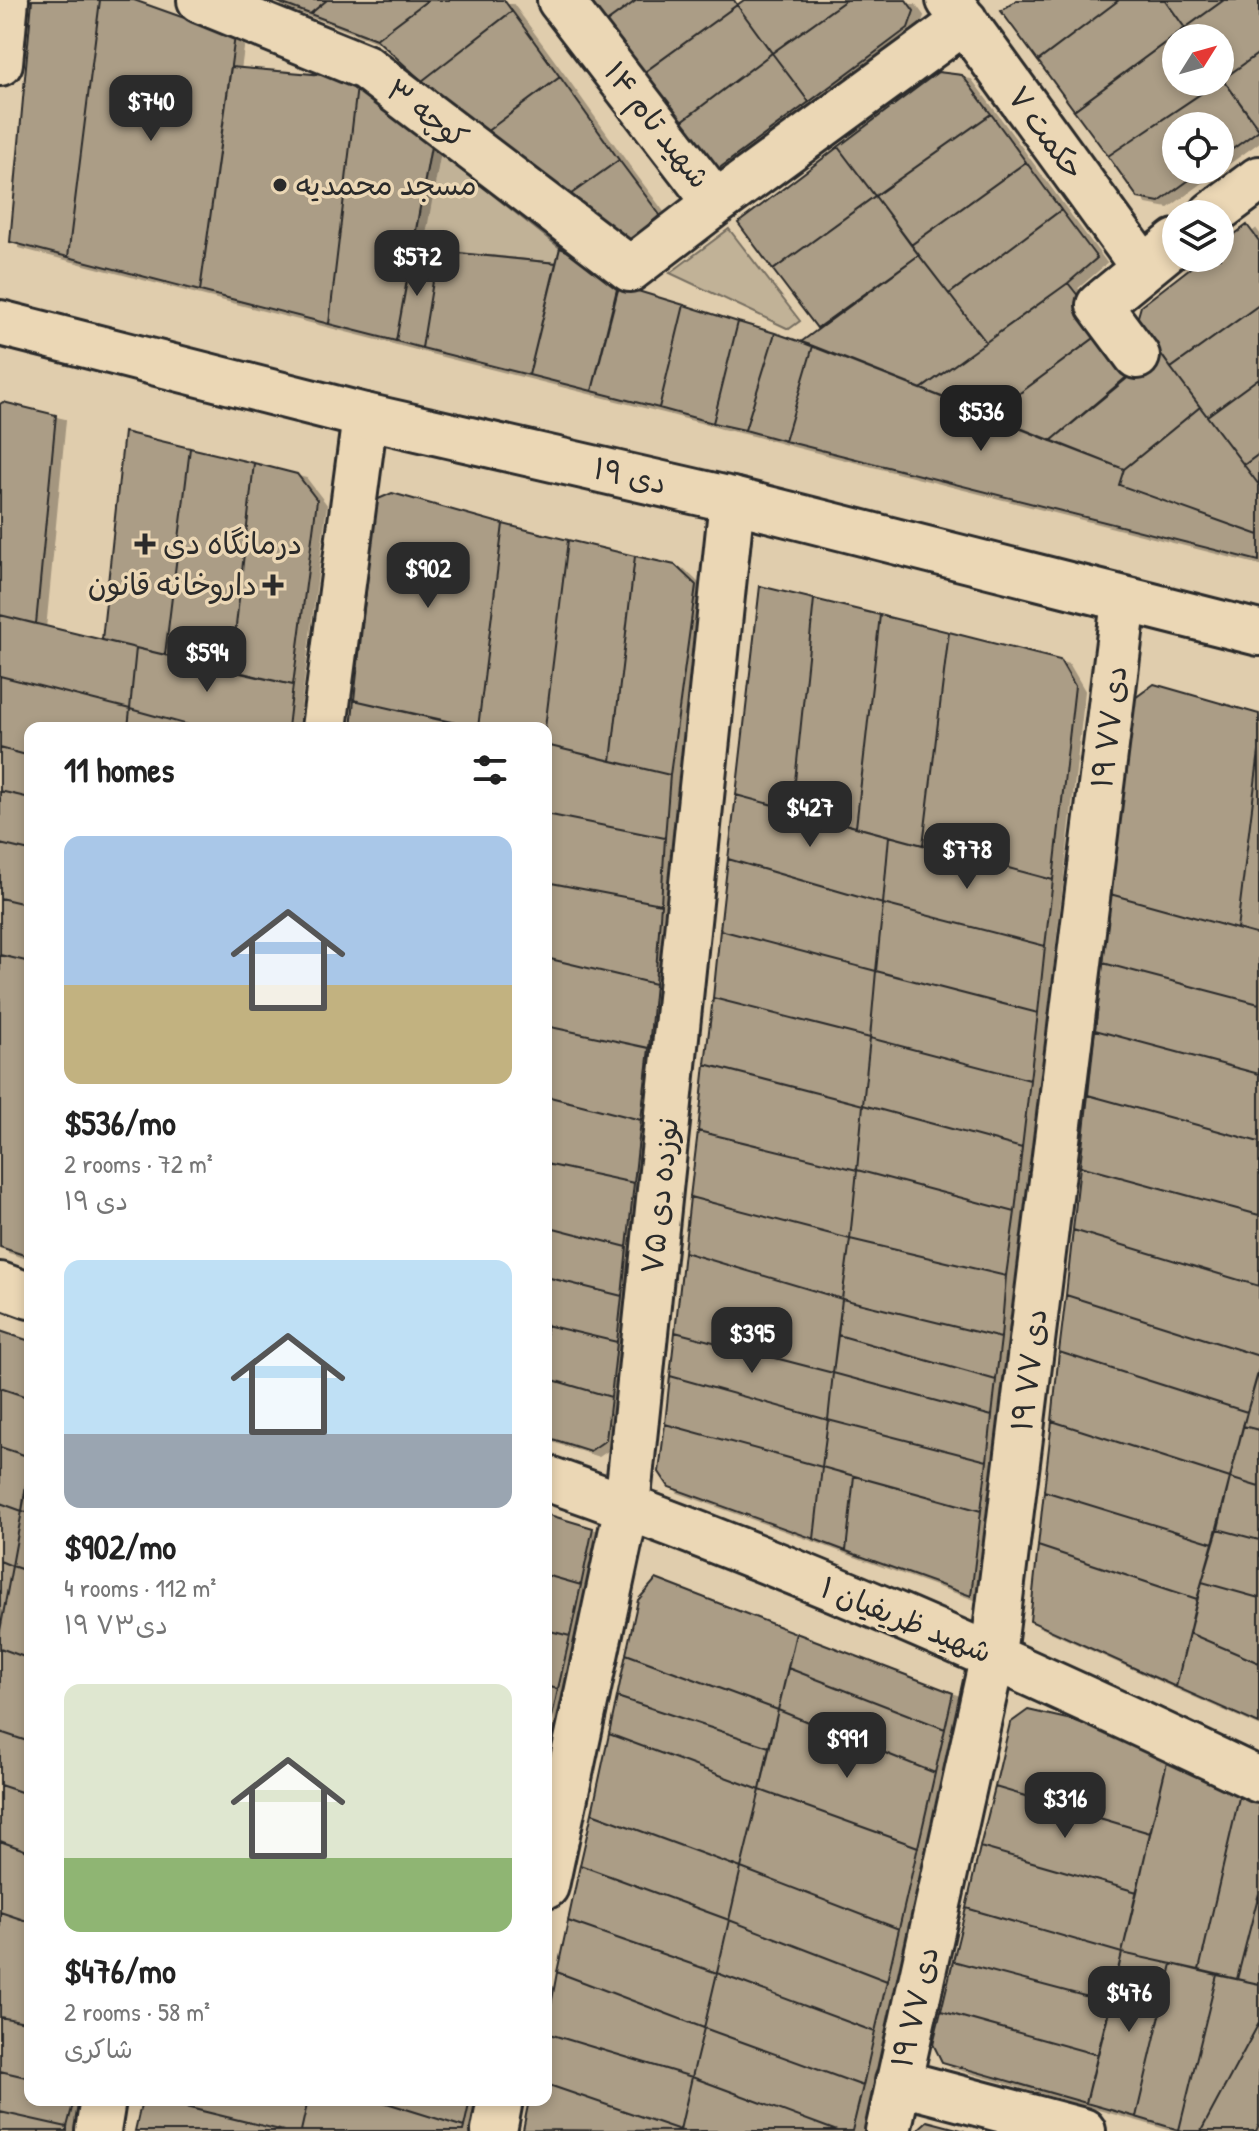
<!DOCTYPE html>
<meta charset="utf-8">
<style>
body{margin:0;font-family:"Patrick Hand","Playpen Sans Arabic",sans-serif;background:#f6f6f6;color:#222;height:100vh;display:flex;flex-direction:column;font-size:30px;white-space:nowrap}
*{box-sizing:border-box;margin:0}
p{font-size:26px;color:#767676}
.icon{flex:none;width:44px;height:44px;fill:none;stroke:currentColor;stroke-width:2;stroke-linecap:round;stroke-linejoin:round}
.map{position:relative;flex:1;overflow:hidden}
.drawer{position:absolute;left:24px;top:722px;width:528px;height:1384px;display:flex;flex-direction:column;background:#fff;border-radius:16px;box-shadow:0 4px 12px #0003}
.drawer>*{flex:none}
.needle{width:52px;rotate:53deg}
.buttons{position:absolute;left:1162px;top:24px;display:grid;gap:16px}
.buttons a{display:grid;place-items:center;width:72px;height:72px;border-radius:50%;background:#fff;box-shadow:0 4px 12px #0003;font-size:40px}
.price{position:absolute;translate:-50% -68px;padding:0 18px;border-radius:16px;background:#2b2b2b;color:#fff;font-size:26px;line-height:52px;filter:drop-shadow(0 2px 4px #0008)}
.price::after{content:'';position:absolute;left:50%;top:48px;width:24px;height:18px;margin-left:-12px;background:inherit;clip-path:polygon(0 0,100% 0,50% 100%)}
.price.active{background:#222;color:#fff}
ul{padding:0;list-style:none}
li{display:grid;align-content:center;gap:16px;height:424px;padding:0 40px}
li span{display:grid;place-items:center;height:248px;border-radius:16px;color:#555}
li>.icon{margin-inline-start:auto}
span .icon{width:144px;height:144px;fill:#fffc;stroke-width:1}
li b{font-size:34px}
h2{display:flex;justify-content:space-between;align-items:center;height:96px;padding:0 40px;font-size:34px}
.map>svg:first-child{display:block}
.green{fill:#c1b297;stroke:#766e61;stroke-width:2}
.building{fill:#ab9d86;stroke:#2b2b2b;stroke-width:2;filter:url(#shadow)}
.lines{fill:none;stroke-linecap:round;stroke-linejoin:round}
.minor-casing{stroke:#2b2b2b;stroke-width:50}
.major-casing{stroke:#2b2b2b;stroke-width:50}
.minor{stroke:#ebd7b5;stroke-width:44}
.major{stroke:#ebd7b5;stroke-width:44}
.poi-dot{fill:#2b2b2b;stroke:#ebd7b5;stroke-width:3}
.labels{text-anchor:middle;stroke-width:7;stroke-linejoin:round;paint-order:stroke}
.street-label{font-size:30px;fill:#2b2b2b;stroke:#ebd7b5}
.poi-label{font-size:30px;fill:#2b2b2b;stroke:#ebd7b5;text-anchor:start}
</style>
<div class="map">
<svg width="1259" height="2131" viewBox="0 0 1259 2131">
<defs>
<filter id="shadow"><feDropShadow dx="9" dy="5" stdDeviation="0" flood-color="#0004"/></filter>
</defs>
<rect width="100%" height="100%" fill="#e0cdad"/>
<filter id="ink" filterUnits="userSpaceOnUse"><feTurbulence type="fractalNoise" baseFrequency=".0125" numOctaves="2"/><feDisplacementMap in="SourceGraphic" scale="16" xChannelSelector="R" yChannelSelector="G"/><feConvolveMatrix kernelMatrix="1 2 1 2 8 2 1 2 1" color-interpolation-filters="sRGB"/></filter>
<g filter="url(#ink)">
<!-- green -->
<path class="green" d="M431 146 560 248 556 263 413 248Z
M729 229 800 321 789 329 670 273Z"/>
<!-- building -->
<path class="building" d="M32 0H100L68 257 10 242Z
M100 0H134L235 36 200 291 68 257Z
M272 0H327L310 14Z
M327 0H428L376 39 310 14Z
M428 0H504L512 11 422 81 376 39Z
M562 0H637L587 36Z
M637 0H734L737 5 624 87 587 36Z
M744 0H846L772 53 737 5Z
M846 0H906L914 11 908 28 809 102 772 53Z
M1017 0H1119L1038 61 1001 11Z
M1119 0H1165L1185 28 1074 110 1038 61Z
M1165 0H1224L1185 28Z
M1224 0H1259V53L1223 79 1220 76V38H1192L1185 28Z
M737 5 772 53 661 137 624 87Z
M512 11 560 77 482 135 422 81Z
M1185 28 1192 38H1176V82H1218L1108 156 1074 110Z
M772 53 809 102 706 178 661 137Z
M1259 53V129L1223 79Z
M231 67 358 78 329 324 200 291Z
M938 72 962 75 991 114 875 196 838 147Z
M560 77 619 160 557 204 482 135Z
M358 78 431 146 396 341 329 324Z
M1223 79 1259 130 1220 158V126H1176V170H1203L1159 202 1138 198 1108 156Z
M991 114 1026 162 911 245 875 196Z
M838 147 875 196 773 270 738 223Z
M619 160 660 215 630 241 557 204Z
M1026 162 1061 210 949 294 911 245Z
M875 196 919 255 817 328 773 270Z
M1061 210 1097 258 1068 283 986 342 949 294Z
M1247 225 1259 241V305L1171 368 1137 320 1141 306 1203 258H1220V245Z
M413 248 438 251 422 348 396 341Z
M560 248 622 274 592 391 529 375Z
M438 251 556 263 529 375 422 348Z
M919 255 986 342 921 389 801 342Z
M1068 283 1105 330 989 416 921 389Z
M618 285 684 305 659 408 592 391Z
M684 305 738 322 713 423 659 408Z
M1259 305V378L1207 416 1171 368Z
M738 322 775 333 745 430 713 423Z
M1105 330 1136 369 1051 441 989 416Z
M775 333 813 346 785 441 745 430Z
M813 346 1124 469 1119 485 1259 535V561L785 441Z
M1159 352 1200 407 1124 469 1051 441Z
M1259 378V454L1244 465 1207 416Z
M3 402 56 415 36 624 0 615V404Z
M1200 407 1259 485V535L1119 485 1124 469Z
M124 432 190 448 165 655 102 640Z
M190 448 254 463 231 671 165 655Z
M1259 454V485L1244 465Z
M254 463 297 474 317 500 293 685 231 671Z
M392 493 503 524 478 728 354 700 376 500Z
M503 524 568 540 545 728H478Z
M568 540 635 556 611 761 546 745 545 728Z
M635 556 675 565 696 585 670 775 611 761Z
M760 586 814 599 792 810 736 795Z
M814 599 880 615 856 827 792 810Z
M0 615 136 648 130 709 0 676Z
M880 615 949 632 923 845 856 827Z
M949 632 1060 660 1075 686 1053 880 923 845Z
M136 648 293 685 288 728H199L130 709Z
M0 676 130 709 128 728H30V756L0 748Z
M1154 684 1259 714V751L1237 929 1110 894 1131 701Z
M354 700 474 728H351Z
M130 709 199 728H128Z
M546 745 670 775 665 838 546 814Z
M0 748 30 756V798L0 791Z
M1259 751V935L1237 929Z
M0 791 30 798V851L0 844Z
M736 795 889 836 883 904 728 859Z
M546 814 665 838 661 904 546 882Z
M889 836 1053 880 1045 946 883 904Z
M0 844 30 851V905L0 898Z
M728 859 883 904 876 971 720 930Z
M546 882 661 904 655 984 546 958Z
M1110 894 1259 935V1004L1103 963Z
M0 898 30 905V962L0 955Z
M883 904 1045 946 1038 1013 876 971Z
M720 930 876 971 870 1038 713 998Z
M0 955 30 962V1257L0 1247Z
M546 958 655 984 649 1048 546 1026Z
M1103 963 1259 1004V1074L1095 1030Z
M876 971 1038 1013 1030 1080 870 1038Z
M713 998 870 1038 863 1105 705 1064Z
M546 1026 649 1048 641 1120 546 1096Z
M1095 1030 1259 1074V1142L1088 1095Z
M870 1038 1030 1080 1022 1148 863 1105Z
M705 1064 863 1105 857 1170 698 1131Z
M1088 1095 1259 1142V1215L1080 1166Z
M546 1096 641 1120 634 1183 546 1164Z
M863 1105 1022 1148 1015 1212 857 1170Z
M698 1131 857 1170 850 1239 690 1197Z
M546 1164 634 1183 627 1247 546 1226Z
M1080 1166 1259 1215V1286L1073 1230Z
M857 1170 1015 1212 1006 1276 850 1239Z
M690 1197 850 1239 842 1299 684 1252Z
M546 1226 627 1247 622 1296 546 1277Z
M1073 1230 1259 1286V1356L1066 1295Z
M850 1239 1006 1276 1001 1338 842 1299Z
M684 1252 842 1299 833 1373 675 1332Z
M546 1277 622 1296 617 1342 546 1325Z
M1066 1295 1259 1356V1369L1247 1412 1059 1352Z
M842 1299 1001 1338 996 1380 838 1335Z
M546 1325 617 1342 611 1397 546 1378Z
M0 1331 30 1341V1398L0 1388Z
M675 1332 833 1373 828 1420 670 1376Z
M838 1335 996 1380 992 1416 833 1373Z
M1059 1352 1247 1412 1230 1478 1052 1421Z
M833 1373 992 1416 987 1461 828 1420Z
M1258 1374H1259V1430L1243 1426Z
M670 1376 828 1420 822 1467 665 1424Z
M546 1378 611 1397 606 1440 590 1451 546 1437Z
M0 1388 30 1398V1457L0 1447Z
M828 1420 987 1461 981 1511 822 1467Z
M1052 1421 1230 1478 1213 1543 1044 1491Z
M665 1424 822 1467 814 1539 669 1487 659 1472Z
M1243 1426 1259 1430V1487L1230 1478Z
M0 1447 30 1457 22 1511 0 1503Z
M822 1467 854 1476 846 1551 814 1539Z
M30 1469V1513L22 1511Z
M854 1476 981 1511 971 1596 846 1551Z
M1230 1478 1259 1487V1540L1218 1529Z
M1044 1491 1213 1543 1197 1599 1038 1546Z
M0 1503 22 1511 12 1566 0 1561Z
M22 1511 30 1513V1572L12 1566Z
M546 1514 593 1528 581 1585 546 1575Z
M1218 1529 1259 1540V1598L1202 1582Z
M1038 1546 1197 1599 1176 1687 1030 1621Z
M0 1561 12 1566 0 1631Z
M12 1566 30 1572V1659L0 1648V1631Z
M546 1575 581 1585 570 1636 546 1630Z
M656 1579 796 1633 778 1710 626 1654 638 1600Z
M1202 1582 1259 1598V1663L1189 1633Z
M546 1630 570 1636 558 1689 546 1686Z
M796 1633 953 1693 945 1729 788 1668Z
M1189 1633 1259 1663V1724L1176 1687Z
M0 1648 30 1659V1742L0 1732Z
M626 1654 778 1710 769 1747 617 1697Z
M788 1668 945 1729 935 1773 778 1710Z
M546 1686 558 1689 547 1741 546 1740Z
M617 1697 769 1747 760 1790 609 1734Z
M778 1710 935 1773 918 1847 760 1790Z
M1028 1710 1089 1724 1168 1758 1150 1833 995 1787 1010 1723Z
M0 1732 30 1742V1795L0 1785Z
M609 1734 760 1790 741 1868 592 1813Z
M1168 1758 1241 1789 1199 1970 1122 1953Z
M0 1785 30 1795V1852L0 1841Z
M995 1787 1150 1833 1137 1892 980 1847Z
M1241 1789 1259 1797V1893L1237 1979 1199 1970Z
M760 1790 918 1847 899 1929 741 1868Z
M592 1813 741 1868 729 1920 580 1865Z
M0 1841 30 1852V1922L0 1912Z
M980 1847 1137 1892 1122 1953 966 1908Z
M580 1865 729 1920 717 1973 568 1921Z
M741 1868 899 1929 887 1981 729 1920Z
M1259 1893V1984L1237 1979Z
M966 1908 1122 1953 1111 2003 953 1961Z
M0 1912 30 1922V2023L0 2017Z
M729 1920 887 1981 875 2032 717 1973Z
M568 1921 717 1973 704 2028 557 1972Z
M1122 1953 1172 1964 1136 2117 1086 2103Z
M953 1961 1111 2003 1098 2055 941 2011Z
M1172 1964 1217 1975 1179 2130 1136 2117Z
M557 1972 704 2028 692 2077 546 2033Z
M717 1973 875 2032 863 2086 704 2028Z
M1217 1975 1259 1984V2023L1201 2131H1184L1179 2130Z
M941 2011 1098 2055 1086 2103 942 2062 933 2044Z
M0 2017 30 2023V2078L0 2071Z
M1259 2023V2125L1256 2131H1201Z
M704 2028 863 2086 852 2131H837L692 2077Z
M546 2033 692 2077 680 2130 546 2084Z
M0 2071 30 2078V2100H74L67 2127 0 2112Z
M692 2077 837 2131H682L680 2130Z
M546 2084 680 2130V2131L523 2130 529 2100H546Z
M142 2100H157L284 2131H135Z
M157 2100H308L301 2131H284Z
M308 2100H377L464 2127 463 2131H301Z
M377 2100H470L464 2127Z
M0 2112 67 2127V2131H0Z
M927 2121 965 2131H916Z"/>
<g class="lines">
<!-- minor casing -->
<g class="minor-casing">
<path id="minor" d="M200 0 365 67 630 269 716 203 560 0
M949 0 1143 267
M0 63 6 0
M716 203 965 21
M1212 214 1259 179
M1137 356 1099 305 1176 242
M324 728 365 416
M0 1285 30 1296
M546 1478C790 1563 1026 1669 1259 1780
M546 1886 627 1506 732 500
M898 2082 1083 2131
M98 2131 103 2100
M494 2131 500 2100
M888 2131 993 1655 1124 601"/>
</g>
<!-- major casing -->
<g class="major-casing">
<path id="major" d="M0 323 365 416 732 500 1259 633"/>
</g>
<!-- minor -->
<use href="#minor" class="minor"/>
<!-- major -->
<use href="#major" class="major"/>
</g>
</g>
<!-- markers -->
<g class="poi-dot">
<circle cx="280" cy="185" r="8"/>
<path d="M141 532h8v8h8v8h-8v8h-8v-8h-8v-8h8z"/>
<path d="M269 573h8v8h8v8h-8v8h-8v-8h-8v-8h8z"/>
</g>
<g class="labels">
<!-- street labels -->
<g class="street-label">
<text transform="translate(427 114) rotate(37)" y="10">کوچه ۳</text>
<text transform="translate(657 125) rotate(52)" y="10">شهید تام ۱۴</text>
<text transform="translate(1046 133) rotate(54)" y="10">حکمت ۷</text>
<text transform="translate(630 476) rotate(13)" y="10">۱۹ دی</text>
<text transform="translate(1109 727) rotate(-83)" y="10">۱۹ دی ۷۷</text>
<text transform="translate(660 1196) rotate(-84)" y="10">نوزده دی ۷۵</text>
<text transform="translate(1029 1370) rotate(-83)" y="10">۱۹ دی ۷۷</text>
<text transform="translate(906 1620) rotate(22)" y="10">شهید ظریفیان ۱</text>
<text transform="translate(915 2007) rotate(-77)" y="10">۱۹ دی ۷۷</text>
</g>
<!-- poi labels -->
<g class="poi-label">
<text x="296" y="195">مسجد محمدیه</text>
<text x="163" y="554">درمانگاه دی</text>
<text x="257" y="595" text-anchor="end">داروخانه قانون</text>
</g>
</g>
</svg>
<div class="buttons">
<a><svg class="needle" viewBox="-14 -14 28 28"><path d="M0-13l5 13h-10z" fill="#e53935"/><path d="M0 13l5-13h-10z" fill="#767676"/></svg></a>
<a><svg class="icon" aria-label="locate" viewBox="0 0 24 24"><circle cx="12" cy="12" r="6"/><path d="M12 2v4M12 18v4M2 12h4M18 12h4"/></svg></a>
<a><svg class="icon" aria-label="layers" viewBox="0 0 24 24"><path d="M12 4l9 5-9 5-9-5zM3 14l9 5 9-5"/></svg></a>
</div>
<b class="price" style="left:151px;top:143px">$740</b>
<b class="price" style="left:417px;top:298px">$572</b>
<b class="price active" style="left:981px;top:453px">$536</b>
<b class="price" style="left:428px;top:610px">$902</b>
<b class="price" style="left:207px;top:694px">$594</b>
<b class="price" style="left:810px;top:849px">$427</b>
<b class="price" style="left:967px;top:891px">$778</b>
<b class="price" style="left:752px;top:1375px">$395</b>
<b class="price" style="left:847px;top:1780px">$991</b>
<b class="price" style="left:1065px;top:1840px">$316</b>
<b class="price" style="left:1129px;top:2034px">$476</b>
<section class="drawer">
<h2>11 homes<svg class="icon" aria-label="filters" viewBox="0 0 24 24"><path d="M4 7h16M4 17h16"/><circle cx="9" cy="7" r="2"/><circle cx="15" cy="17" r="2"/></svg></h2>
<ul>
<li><span style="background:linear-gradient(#a9c7e8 60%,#c2b280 0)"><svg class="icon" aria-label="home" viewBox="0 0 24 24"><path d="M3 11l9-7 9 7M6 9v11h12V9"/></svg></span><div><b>$536/mo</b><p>2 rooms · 72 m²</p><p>۱۹ دی</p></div></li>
<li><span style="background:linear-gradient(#bfe0f5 70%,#9aa5b1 0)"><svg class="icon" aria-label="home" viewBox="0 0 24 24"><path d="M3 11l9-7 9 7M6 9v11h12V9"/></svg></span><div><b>$902/mo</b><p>4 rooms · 112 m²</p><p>۱۹ دی۷۳</p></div></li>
<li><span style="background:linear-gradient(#dfe7d0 70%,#8fb573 0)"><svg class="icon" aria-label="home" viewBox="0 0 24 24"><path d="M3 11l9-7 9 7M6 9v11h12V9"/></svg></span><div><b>$476/mo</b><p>2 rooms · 58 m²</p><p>شاکری</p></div></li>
</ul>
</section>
</div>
